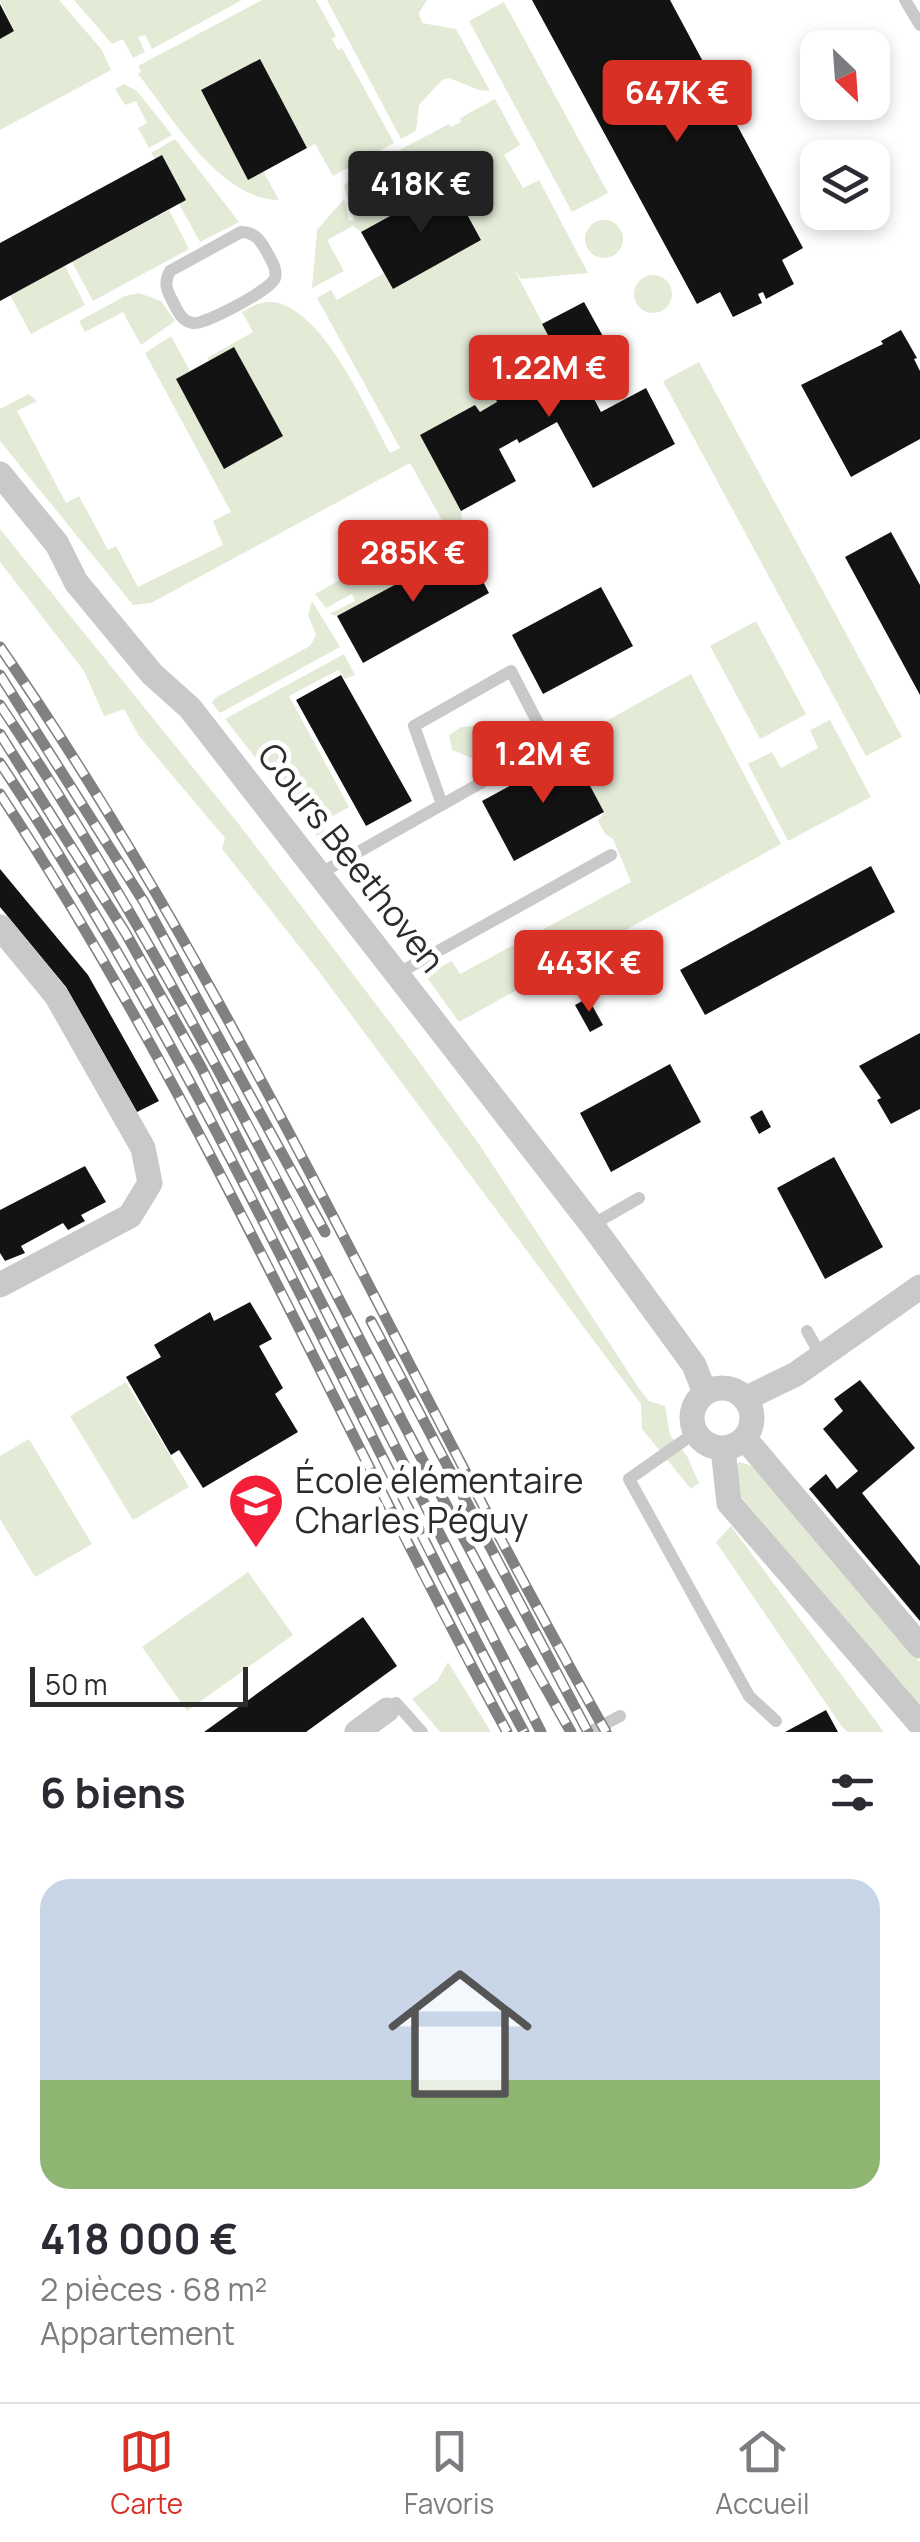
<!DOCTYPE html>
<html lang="fr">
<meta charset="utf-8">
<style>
body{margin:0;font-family:Manrope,sans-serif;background:#f7f7f7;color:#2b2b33;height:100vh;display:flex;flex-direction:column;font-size:38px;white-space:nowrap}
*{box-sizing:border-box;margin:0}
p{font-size:32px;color:#7c7c81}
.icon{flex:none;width:55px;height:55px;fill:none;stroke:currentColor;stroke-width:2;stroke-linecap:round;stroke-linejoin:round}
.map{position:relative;height:1732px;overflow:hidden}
.drawer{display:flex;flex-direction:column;background:#fff;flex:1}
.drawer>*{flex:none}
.needle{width:65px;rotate:155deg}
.controls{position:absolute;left:800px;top:30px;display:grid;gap:20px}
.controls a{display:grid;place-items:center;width:90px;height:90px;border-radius:20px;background:#fff;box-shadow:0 5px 15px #0003;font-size:50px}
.scale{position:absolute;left:30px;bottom:25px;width:218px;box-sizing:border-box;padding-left:10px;border:5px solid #2c2c2c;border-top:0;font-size:28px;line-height:35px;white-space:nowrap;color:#2c2c2c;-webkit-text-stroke:8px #fff;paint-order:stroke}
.price{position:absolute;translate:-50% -85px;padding:0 22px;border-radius:10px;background:#d93025;color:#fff;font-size:32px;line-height:65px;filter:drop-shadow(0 2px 5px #0008)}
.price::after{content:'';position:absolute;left:50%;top:60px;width:30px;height:22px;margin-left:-15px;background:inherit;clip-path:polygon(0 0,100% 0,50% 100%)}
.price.current{background:#222;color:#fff}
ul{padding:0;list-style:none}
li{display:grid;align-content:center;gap:20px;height:530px;padding:0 40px}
li span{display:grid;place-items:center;height:310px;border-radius:30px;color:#555}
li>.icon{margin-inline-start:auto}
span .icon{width:180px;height:180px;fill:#fffc;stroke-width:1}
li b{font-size:42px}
h2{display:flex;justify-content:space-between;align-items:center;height:120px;padding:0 40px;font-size:42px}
.tabs{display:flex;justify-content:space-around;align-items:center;height:140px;border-top:2px solid #e1e1e2;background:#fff;font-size:28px;color:#7c7c81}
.tabs a{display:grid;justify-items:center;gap:5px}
.tabs .current{color:#d93025}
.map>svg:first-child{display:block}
.green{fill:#e3ebd7}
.building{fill:#131313}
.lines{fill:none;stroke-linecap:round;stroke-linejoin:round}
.service{stroke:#c9c9c9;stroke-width:12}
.minor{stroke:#c9c9c9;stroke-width:25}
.rail-casing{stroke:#818181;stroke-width:11}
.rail{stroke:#fff;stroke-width:8;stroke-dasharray:22;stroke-linecap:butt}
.labels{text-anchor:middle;stroke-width:10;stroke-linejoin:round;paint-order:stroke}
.street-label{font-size:35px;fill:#2c2c2c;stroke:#fff}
.poi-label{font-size:35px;fill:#2c2c2c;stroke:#fff;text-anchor:start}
</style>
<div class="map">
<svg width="920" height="1732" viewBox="0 0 920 1732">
<rect width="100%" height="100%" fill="#fff"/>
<!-- green -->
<path class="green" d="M0 0H59L102 50 111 70 0 130V39L14 31Z
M74 0H242L152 49 145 35 138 37 145 52 133 58 123 39 112 44Z
M262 0H316L336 36 332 39 338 50 342 48 394 143 333 176 315 144 307 148 259 59 201 91 248 179 263 171 279 200C220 200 172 117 138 74L141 72 138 66Z
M327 0H427L419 13 422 23 456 29 490 91 479 90 449 78 442 80 419 105 416 131 401 139Z
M504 2 608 193 572 212 469 21Z
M124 84 137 91 172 135 149 148 138 128 147 123 136 101 125 105 115 89Z
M495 99 520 145 504 155 523 188 539 180 588 273 521 279 513 267 561 359 494 395 497 402 480 412 475 405 461 511 465 547 337 616 329 614 355 601 352 594 326 608 315 594 443 522 410 463 151 603 133 605 0 441V409L29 394 37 401 17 411 66 503 79 496 108 550 116 546 138 587 223 545 213 521 231 512 145 353 171 336 190 371 177 379 223 468 282 436 207 358 253 332 242 312C252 307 260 301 271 302 322 305 368 413 390 453L400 448 317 298 331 290 337 300 384 273 393 289 481 239 449 183 361 232 353 226 327 240 344 271 312 288 317 230 344 199 349 221 354 220 344 186 354 174 449 124 451 127 461 122 460 118Z
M175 139 239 222 200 242 179 204 185 200 151 153Z
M169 210 189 249 93 301 72 262Z
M585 239a19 19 0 1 1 38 0a19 19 0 1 1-38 0Z
M65 266 85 305 31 334 10 295Z
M634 294a19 19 0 1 1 38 0a19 19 0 1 1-38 0Z
M139 293 161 301 175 321 141 345 123 312 85 332 79 321 125 296Z
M699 362 902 737 866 756 663 381Z
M0 529 241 827 410 1049 481 1147 640 1390 649 1401 665 1406 670 1435 687 1456 699 1483 691 1489 642 1429 641 1404 314 965 222 849 225 838 139 736 124 709 104 716 84 671 0 562Z
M312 601 340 647 220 713 212 703 215 698 310 646 316 635 308 615Z
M756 621 806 714 760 739 710 646Z
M344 654 355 675 345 679 338 670 289 696 349 807 320 823 326 832 317 836 225 719Z
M691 674 781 844 459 1022 425 975 452 961 460 974 631 882 613 839 605 834 598 821 604 812 565 744Z
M830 720 871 797 788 841 748 764 772 752 781 768 818 748 810 730Z
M483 725C494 736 501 742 497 758L482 762 452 750 449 735 461 727Z
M126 1382 189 1487 133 1520 70 1416Z
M29 1439 92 1544 35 1577 0 1519V1456Z
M739 1462 759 1468 920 1662V1717L738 1493 732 1470Z
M731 1526 884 1732H847L840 1724 716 1542Z
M248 1572 293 1635 187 1711 142 1647Z
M448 1662 491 1732H440L412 1699 437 1681Z"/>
<!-- building -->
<path class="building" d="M532 0H670L803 248 782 260 794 284 766 299 763 292 758 294 762 303 733 317 720 292 697 304Z
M0 4 14 31 0 39Z
M260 59 307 148 248 180 201 90Z
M162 155 186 200 0 301V243Z
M450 183 481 240 393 289 361 232Z
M584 302 610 349 577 367 601 412 646 388 675 444 593 488 557 422 519 443 517 439 499 449 516 481 461 511 420 435 475 405 480 412 497 402 494 395 561 359 542 324Z
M901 330 917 358 914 359 920 371V439L851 477 801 385 883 344 881 341Z
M234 347 283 436 224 469 176 379Z
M891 532 920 585V695L845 557Z
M465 547 489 593 363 663 337 616Z
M601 587 633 646 543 694 512 635Z
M341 675 412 801 366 826 296 700Z
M572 752 604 812 514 861 482 801Z
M871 866 895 912 705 1015 680 970Z
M0 869 88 975 159 1101 137 1112 66 987 0 907Z
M588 998 603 1025 590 1032 575 1005Z
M920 1033V1109L891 1124 877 1100 881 1098 859 1066Z
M670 1064 701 1122 611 1172 580 1113Z
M762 1110 771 1127 759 1134 750 1117Z
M834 1157 883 1247 825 1279 777 1188Z
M85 1166 106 1202 81 1215 85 1221 68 1230 63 1223 21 1246 25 1253 5 1261 0 1253V1210Z
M250 1302 272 1339 259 1346 283 1388 275 1394 298 1432 203 1488 179 1450 171 1455 126 1377 161 1357 154 1345 210 1312 214 1321Z
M860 1380 915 1448 862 1493 920 1566V1621L809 1489 826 1474 837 1489 858 1471 823 1429 843 1411 834 1399Z
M363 1617 397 1666 306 1732H204Z
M826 1710 838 1732H785Z"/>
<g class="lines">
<!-- service -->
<path class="service" d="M905 0 920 25
M241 232C257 232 262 243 269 256 273 263 277 270 275 278 271 290 204 325 193 323 181 321 177 310 172 300 166 289 164 282 170 271Z
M321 873 541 749 540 727 511 671 414 726 442 804
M397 974 611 855
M592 1225 639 1198
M807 1331 821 1356
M696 1432 629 1479 749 1696 776 1721
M387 1710 396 1703 422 1732
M590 1732 620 1716"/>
<!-- minor -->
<path class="minor" d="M0 474 57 544 76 582 152 674 190 708 592 1225 694 1365 705 1393
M0 927 56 995 143 1148 150 1183 130 1216 0 1285
M692 1418a30 30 0 1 1 60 0a30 30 0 1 1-60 0Z
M745 1399 796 1374 920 1287
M743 1440 752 1447 920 1646
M723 1449 729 1503 920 1724
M357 1732 387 1710"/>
<!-- rail casing -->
<g class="rail-casing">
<path id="rail" d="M0 647C237 989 402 1372 606 1732
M0 675 144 902 325 1232
M0 705C221 1033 374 1391 571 1732
M0 734 125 932 201 1067 541 1732
M0 763C204 1069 350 1408 524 1732
M0 794C196 1091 337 1420 507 1732
M371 1321 588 1732"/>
</g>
<!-- rail -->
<use href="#rail" class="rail"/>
</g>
<!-- icons -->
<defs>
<g id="school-pin" transform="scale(2.875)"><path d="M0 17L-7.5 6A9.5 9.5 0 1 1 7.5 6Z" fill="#f31e38" stroke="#fff"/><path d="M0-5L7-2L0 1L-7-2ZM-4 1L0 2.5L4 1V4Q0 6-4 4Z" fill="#fff"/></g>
</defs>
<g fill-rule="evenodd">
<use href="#school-pin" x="256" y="1501"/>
</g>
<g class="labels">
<!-- street labels -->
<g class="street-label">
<text transform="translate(351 858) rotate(52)" y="12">Cours Beethoven</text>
</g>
<!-- poi labels -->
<g class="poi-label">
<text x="295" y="1493">École élémentaire<tspan x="295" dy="40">Charles Péguy</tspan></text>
</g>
</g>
</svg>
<div class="controls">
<a><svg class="needle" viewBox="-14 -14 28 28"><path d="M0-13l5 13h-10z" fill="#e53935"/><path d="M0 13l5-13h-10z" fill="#7c7c81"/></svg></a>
<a><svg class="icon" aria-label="layers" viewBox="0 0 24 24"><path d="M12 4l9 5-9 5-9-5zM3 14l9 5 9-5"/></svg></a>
</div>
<div class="scale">50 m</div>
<b class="price" style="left:677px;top:145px">647K €</b>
<b class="price current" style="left:421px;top:236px">418K €</b>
<b class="price" style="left:549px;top:420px">1.22M €</b>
<b class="price" style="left:413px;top:605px">285K €</b>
<b class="price" style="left:543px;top:806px">1.2M €</b>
<b class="price" style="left:589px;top:1015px">443K €</b>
</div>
<section class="drawer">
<h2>6 biens<svg class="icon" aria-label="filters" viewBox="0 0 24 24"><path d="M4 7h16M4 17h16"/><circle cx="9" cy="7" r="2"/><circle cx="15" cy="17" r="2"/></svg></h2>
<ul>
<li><span style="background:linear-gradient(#c9d6e8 65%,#8fb573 0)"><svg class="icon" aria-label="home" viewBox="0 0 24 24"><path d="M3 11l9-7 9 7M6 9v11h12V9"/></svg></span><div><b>418 000 €</b><p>2 pièces · 68 m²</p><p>Appartement</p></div></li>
</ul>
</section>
<nav class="tabs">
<a class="current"><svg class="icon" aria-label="map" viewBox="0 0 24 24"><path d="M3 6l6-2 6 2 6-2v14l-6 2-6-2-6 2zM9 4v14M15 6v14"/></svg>Carte</a>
<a><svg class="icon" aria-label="saved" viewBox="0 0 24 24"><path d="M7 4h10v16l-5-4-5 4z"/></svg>Favoris</a>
<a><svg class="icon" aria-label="home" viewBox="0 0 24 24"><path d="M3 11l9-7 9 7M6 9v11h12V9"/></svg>Accueil</a>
</nav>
